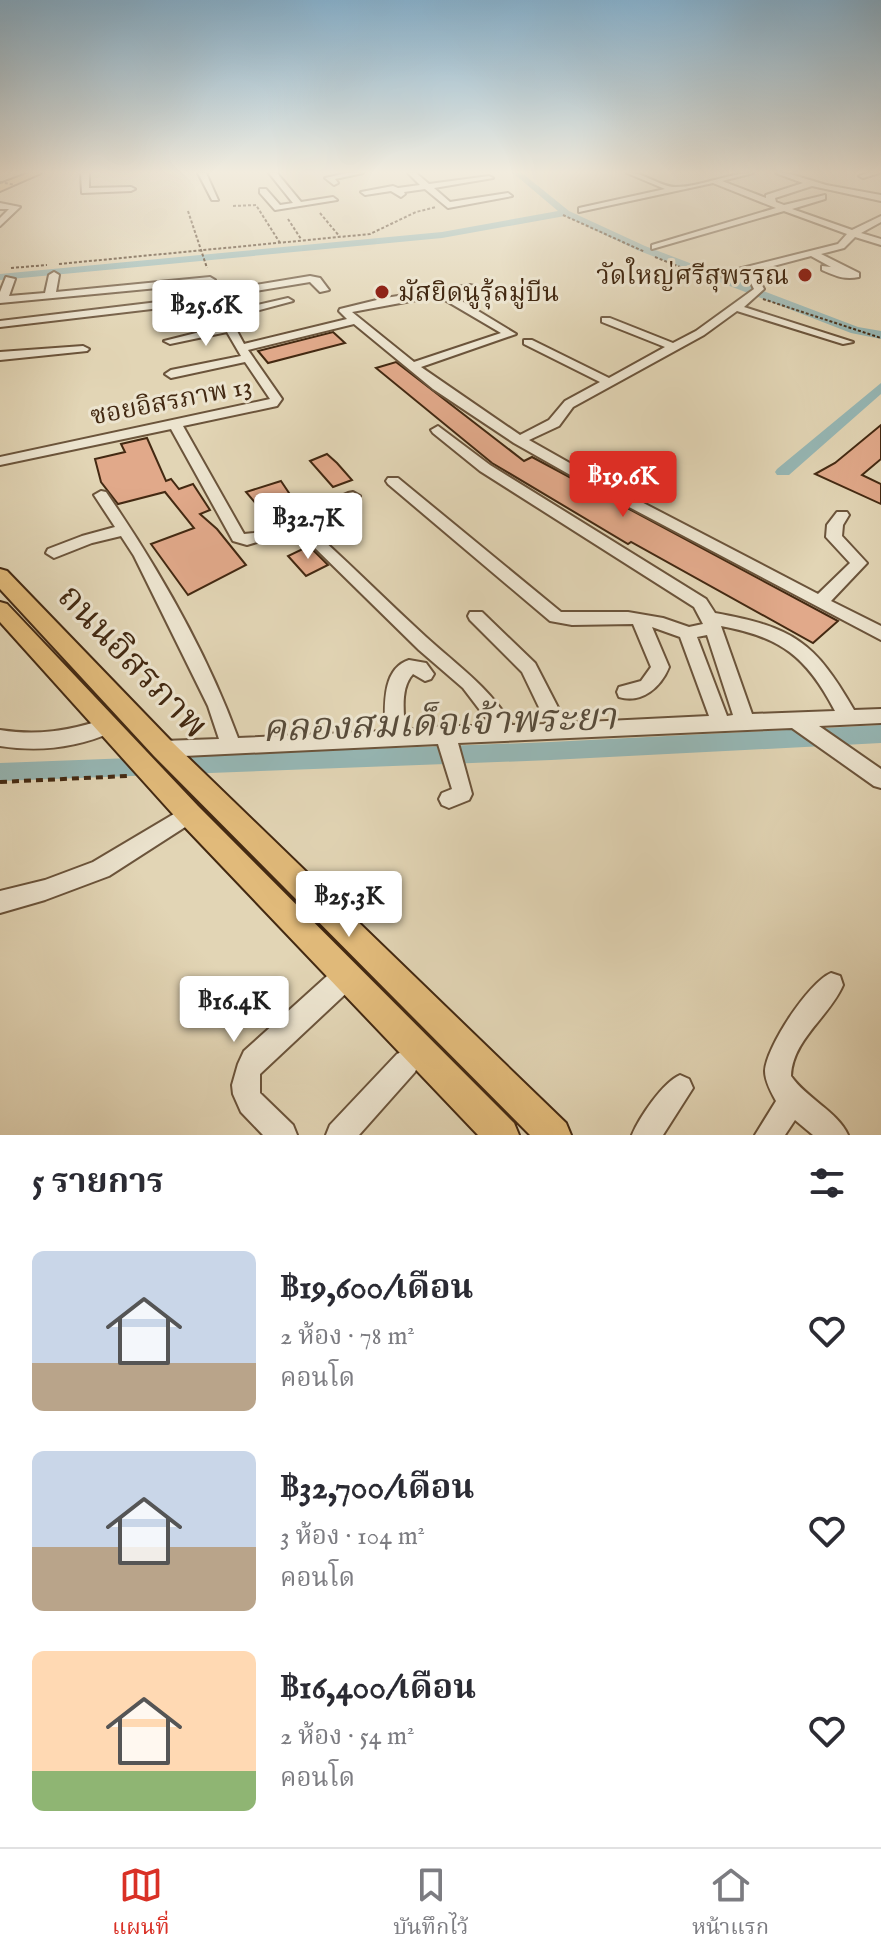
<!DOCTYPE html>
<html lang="th">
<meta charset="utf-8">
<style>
body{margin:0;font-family:"IM FELL English","Noto Serif Thai",serif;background:#f2f2f3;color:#2b2b33;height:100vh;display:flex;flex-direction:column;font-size:30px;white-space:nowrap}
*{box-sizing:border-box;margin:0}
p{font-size:26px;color:#7c7c81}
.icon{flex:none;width:44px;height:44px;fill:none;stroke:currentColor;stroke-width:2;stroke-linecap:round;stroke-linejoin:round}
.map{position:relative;height:1135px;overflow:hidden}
.drawer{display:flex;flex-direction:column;background:#fff;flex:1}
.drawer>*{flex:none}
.price{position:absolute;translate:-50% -68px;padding:0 18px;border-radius:8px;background:#fff;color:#222;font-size:26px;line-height:52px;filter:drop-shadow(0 2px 4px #0008)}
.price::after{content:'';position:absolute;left:50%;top:48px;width:24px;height:18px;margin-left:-12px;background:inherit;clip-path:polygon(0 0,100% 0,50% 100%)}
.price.on{background:#d93025;color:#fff}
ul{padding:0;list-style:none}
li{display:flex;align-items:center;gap:24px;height:200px;padding:0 32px}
li span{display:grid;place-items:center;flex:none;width:224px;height:160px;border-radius:12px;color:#555}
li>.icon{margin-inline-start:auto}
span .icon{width:96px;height:96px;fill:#fffc;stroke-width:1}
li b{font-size:34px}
h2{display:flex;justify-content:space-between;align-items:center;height:96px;padding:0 32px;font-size:34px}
.dock{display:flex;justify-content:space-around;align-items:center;height:112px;border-top:2px solid #e1e1e2;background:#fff;font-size:22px;color:#7c7c81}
.dock a{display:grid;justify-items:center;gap:4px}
.dock .on{color:#d93025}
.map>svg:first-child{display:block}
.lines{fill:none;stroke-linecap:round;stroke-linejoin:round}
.canal{fill:#96b7b5;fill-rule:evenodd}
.building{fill:#e1a98a;stroke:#432912;stroke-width:2}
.minor-casing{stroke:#6b543b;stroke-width:4}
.major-casing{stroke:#432912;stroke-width:4}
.path-far1{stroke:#432912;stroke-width:2;stroke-dasharray:3 2;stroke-linecap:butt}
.path{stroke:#432912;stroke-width:4;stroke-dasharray:7 5;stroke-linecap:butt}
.minor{fill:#ece4cf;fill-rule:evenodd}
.major{fill:#e1ba7a;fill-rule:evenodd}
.path-bridge{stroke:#432912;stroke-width:2;stroke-dasharray:3 2;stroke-linecap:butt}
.poi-dot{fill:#8f2418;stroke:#ece4cf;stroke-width:3}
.labels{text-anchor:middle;stroke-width:6;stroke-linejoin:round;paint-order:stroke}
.far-poi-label{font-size:26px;fill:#432912;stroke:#ece4cf;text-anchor:end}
.far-street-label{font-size:26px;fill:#432912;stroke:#ece4cf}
.near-street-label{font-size:36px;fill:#432912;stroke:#ece4cf}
.near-water-label{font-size:38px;font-style:italic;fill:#584c3b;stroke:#ece4cf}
</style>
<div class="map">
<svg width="881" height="1135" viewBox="0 0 881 1135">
<rect width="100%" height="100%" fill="#e2d5b5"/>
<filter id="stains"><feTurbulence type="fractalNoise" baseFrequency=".0025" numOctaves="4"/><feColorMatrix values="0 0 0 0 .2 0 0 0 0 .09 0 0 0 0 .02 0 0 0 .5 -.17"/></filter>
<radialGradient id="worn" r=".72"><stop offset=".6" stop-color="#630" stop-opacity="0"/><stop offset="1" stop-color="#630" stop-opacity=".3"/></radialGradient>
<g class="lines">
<!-- canal -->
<path class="canal" d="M513 173H522L569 211 645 246 858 327 881 331V339L851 333 637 250 565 216 442 238 0 280V274L442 232 558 211Z
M881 383V394L789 475H777L775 472 777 469Z
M881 725V743L551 760 0 781V763L551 742Z"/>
</g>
<!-- building -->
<path class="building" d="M333 332 345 343 268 363 258 351Z
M396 362 524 461 532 457 838 621 813 643 631 542 628 544 492 463 376 368Z
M881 425V459L862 475 881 484V504L815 474 835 463Z
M147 438 166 481 171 479 179 489 193 484 210 510 200 514 217 529 246 565 188 595 151 544 194 528 165 492 118 504 101 482 95 459 125 452 121 444Z
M327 454 337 463 352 480 333 487 310 461Z
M281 481 293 499 267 507 265 503 257 505 246 492Z
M309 546 328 565 306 576 288 556Z"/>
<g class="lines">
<!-- minor casing -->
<g class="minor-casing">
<path id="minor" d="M81 173H89V188L131 187 135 189 131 191 82 193Z
M198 173H206L218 200H212Z
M269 173H277L301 202 333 197 337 200 275 210 260 193V189H266L280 205 293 203Z
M347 173H363L335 179 338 183 334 185 325 178Z
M408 173H416L429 184 489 176 493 178 434 188 450 202 508 193 512 196 448 208 425 189 404 192 405 194 401 197 391 191 365 195 361 192 393 186 398 188 420 185Z
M627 173C645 172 659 187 676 187 702 187 727 173 753 173L722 181 766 198V195L803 183 776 173H787L826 185 881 195V201L812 186 775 198 776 202 784 205 825 195V199L792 209 852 230 881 216V222L861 233 881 239V245L855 237 844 248 821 254 859 273V277C844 280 836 276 822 270V266L831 267 811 256 754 271 764 289 744 307 853 342 843 344 737 311 704 335 573 407 559 426 529 440 605 483 818 594 850 563 826 537 827 525 837 512H847L849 515 843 525 842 536 867 563 831 601 881 626V640L595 489 514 443 433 389 354 324 248 350 282 399 277 406 183 426 244 534 254 533 348 493 353 492 360 496 264 540 247 545 233 541 171 429 0 465V457L270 399 245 362 171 378 165 374 171 370 241 356 227 332 170 344 164 341 224 326 211 302 0 327V321L208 296 213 292 310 276 320 278 329 290 320 292 310 282 219 297 227 312 288 298 293 301 230 318 244 344 347 319 339 311 340 309 385 298 470 285 474 286V290L450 294 516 334 421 367 520 435 549 420 565 401 600 382 524 344V340H532L609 378 665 347 602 322V318H610L673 343 696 331 754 289 746 273 722 277V273L838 244 847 234 784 211 652 249V245L776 208 713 183 579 212V208L665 189ZM438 296 501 333 414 362 352 312Z
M867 173H879L863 178 859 176Z
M0 203 20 207 0 226V218L9 209H0Z
M54 272 59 275 56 292 210 277 215 280 210 283 0 303V292L6 277 15 279 9 296 45 293 49 275Z
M83 346 89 349 87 351 0 360V352Z
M438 426 490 465 706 599 715 613C793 627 815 642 854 710L881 709V723L819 726 881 769V788L874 786 792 728 458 743 472 794 469 800 449 808 442 805 439 799 442 793 452 789 438 744 163 757 156 755 153 749 156 743 163 741 219 739 208 706 134 556 121 536 92 543 54 558 46 553 48 549 82 536 115 527 94 495 101 491 106 492C157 566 207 653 238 738L385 731C385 708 381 669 409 660L426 663 434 674 431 679 425 681 413 674C400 688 404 712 405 730L445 726H492L463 688 419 650 312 545 309 542 317 537 322 539C357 571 391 605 426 637 459 667 488 686 512 725L547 724 522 672 470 620 468 616 470 612H482L535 663 566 723 709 716 680 637 652 627 669 667C661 687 642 704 619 697L617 692 619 687 641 681 651 667 633 624 572 625 550 621 388 484 386 481 388 478H398L561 612H628L663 618 689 627 703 624 694 607 480 471 433 433 431 430ZM721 626C781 637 807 657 835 711L752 714ZM707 635 733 715 727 716 697 637Z
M105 719 112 722 115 727 112 732C76 748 39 752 0 746V730C38 736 69 731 105 719Z
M189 805 196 808 200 814 196 820 109 876 45 900 0 913V891L45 880 93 862Z
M346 964 355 967 358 976 355 985 260 1074V1093L293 1125 297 1135H263L241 1112 233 1094 232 1085 238 1064 244 1051 337 967Z
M831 973 840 976 843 985C830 1016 792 1040 791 1076 806 1098 838 1112 848 1135H813L795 1120 785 1135H755L776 1101C771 1092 765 1081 765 1071 766 1047 809 982 831 973Z
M406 1050 415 1054 419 1063 415 1072 359 1135H326L330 1125 397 1054Z
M680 1075 689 1079 693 1088 663 1135H632C639 1118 663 1082 680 1075Z"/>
</g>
<!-- major casing -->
<g class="major-casing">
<path id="major" d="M29 173H41L0 191V184Z
M0 569 7 571 172 742 566 1123 571 1135H530L154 756 0 589Z
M0 602 7 604 198 806 514 1123 519 1135H478L180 822 0 622Z"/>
</g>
<!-- path-far1 -->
<path class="path-far1" d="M233 206 256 205 280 243
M188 211 207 268
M320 213 340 237
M563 215 645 252
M288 219 301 239
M655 257 715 281
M59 264 370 234 416 212 436 207
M11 268 47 265
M763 299 881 338"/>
<!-- path -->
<path class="path" d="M0 782 127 776"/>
<!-- minor -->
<use href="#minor" class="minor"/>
<!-- major -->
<use href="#major" class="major"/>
<!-- path-bridge -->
<path class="path-bridge" d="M0 182 15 185"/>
</g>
<!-- sky -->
<linearGradient id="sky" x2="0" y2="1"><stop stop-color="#87b5d4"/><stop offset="0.52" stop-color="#f2ecde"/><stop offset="1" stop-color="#f2ecde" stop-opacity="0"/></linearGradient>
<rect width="881" height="331" fill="url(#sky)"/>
<!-- markers -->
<g class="poi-dot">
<circle cx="805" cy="275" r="8"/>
<circle cx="382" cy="292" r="8"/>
</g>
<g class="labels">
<!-- far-poi labels -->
<g class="far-poi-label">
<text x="789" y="284">วัดใหญ่ศรีสุพรรณ</text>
<text x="398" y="301" text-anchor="start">มัสยิดนูรุ้ลมู่บีน</text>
</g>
<!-- far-street labels -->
<g class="far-street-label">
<text transform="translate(171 400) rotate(-11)" y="9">ซอยอิสรภาพ 13</text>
</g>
<!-- near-street labels -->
<g class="near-street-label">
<text transform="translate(134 660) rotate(46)" y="13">ถนนอิสรภาพ</text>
</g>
<!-- near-water labels -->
<g class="near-water-label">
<text transform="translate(439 722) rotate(-2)" y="13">คลองสมเด็จเจ้าพระยา</text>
</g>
</g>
<rect width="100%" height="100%" filter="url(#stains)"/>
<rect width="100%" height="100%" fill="url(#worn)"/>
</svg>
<b class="price" style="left:206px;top:348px">฿25.6K</b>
<b class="price on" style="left:623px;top:519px">฿19.6K</b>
<b class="price" style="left:308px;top:561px">฿32.7K</b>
<b class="price" style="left:349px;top:939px">฿25.3K</b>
<b class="price" style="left:234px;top:1044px">฿16.4K</b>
</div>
<section class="drawer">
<h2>5 รายการ<svg class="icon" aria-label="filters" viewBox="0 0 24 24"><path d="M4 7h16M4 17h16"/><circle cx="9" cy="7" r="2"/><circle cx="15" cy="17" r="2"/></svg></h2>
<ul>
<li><span style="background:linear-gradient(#c9d6e8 70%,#b9a48a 0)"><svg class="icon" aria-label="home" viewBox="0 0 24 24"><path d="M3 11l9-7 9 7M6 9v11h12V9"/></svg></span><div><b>฿19,600/เดือน</b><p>2 ห้อง · 78 m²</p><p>คอนโด</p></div><svg class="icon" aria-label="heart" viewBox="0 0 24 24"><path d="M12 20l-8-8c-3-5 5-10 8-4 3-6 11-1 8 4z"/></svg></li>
<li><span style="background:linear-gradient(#c9d6e8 60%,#b9a48a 0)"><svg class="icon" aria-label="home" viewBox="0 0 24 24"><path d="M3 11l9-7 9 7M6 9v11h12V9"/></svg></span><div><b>฿32,700/เดือน</b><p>3 ห้อง · 104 m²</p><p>คอนโด</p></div><svg class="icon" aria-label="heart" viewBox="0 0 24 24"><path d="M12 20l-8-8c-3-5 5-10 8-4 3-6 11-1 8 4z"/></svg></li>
<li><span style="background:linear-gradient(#ffd9b3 75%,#8fb573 0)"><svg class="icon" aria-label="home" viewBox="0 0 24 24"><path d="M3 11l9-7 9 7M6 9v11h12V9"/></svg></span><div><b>฿16,400/เดือน</b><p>2 ห้อง · 54 m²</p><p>คอนโด</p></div><svg class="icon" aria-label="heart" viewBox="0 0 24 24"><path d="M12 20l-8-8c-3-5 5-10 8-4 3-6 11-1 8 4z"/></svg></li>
</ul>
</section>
<nav class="dock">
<a class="on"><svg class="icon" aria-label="map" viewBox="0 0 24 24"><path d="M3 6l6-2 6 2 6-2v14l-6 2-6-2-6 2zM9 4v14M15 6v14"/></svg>แผนที่</a>
<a><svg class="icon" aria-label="saved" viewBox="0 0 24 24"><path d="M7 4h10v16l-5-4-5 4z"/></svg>บันทึกไว้</a>
<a><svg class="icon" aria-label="home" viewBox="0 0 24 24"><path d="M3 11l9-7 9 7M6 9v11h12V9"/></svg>หน้าแรก</a>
</nav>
